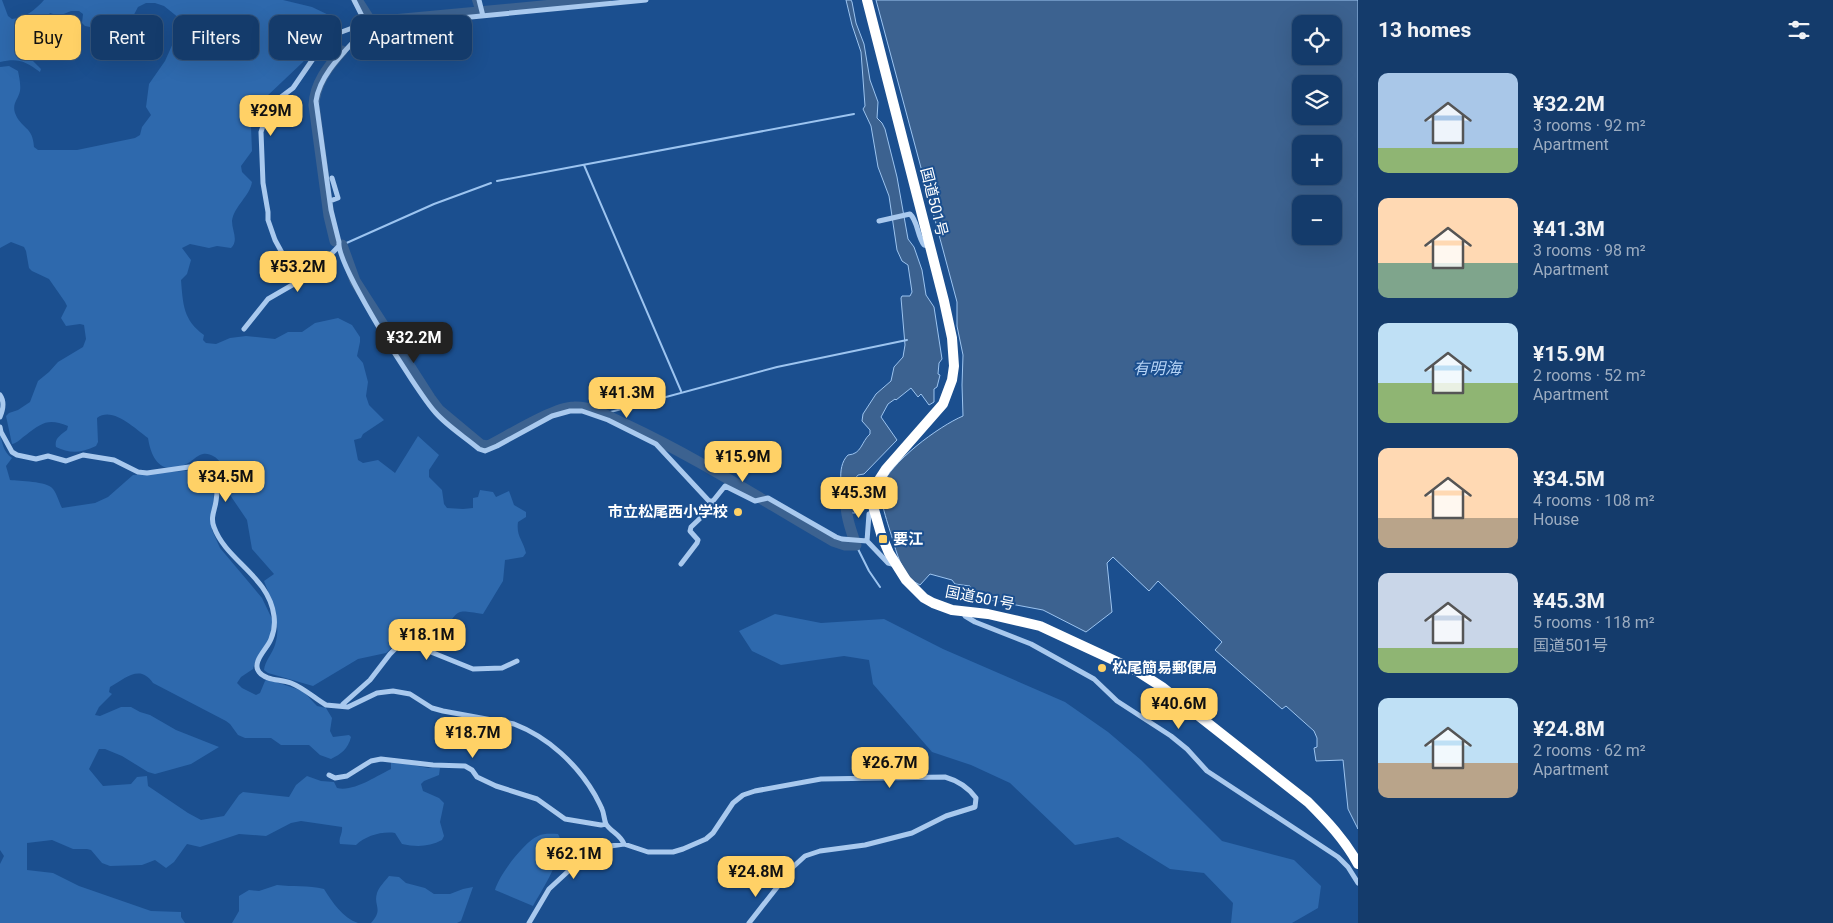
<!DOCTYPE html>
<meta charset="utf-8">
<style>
body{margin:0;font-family:Roboto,"Noto Sans JP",sans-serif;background:#1d4271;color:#f1f3f6;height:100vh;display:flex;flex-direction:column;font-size:19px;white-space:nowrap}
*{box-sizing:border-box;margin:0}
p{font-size:16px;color:#9dadc1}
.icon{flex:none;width:28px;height:28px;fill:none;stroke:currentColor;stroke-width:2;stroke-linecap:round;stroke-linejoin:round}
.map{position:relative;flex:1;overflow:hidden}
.details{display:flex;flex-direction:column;background:#143b6b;width:475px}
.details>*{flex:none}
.banner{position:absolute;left:15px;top:15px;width:475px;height:45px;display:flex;gap:10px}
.fabs{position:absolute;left:1292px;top:15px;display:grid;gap:10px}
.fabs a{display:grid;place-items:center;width:50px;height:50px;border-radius:10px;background:#143b6b;box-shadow:0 5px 20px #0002,0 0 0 1px #33557e;font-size:25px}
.price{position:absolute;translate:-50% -42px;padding:0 11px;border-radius:10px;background:#ffd166;color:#111;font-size:16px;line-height:32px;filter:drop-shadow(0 1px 2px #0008)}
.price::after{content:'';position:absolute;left:50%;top:30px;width:15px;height:11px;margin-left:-8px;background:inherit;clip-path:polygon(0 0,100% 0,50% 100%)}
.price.active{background:#222;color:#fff}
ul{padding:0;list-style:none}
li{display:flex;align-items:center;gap:15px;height:125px;padding:0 20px}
li span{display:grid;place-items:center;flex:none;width:140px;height:100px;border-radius:10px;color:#555}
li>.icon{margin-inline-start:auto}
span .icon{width:60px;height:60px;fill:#fffc;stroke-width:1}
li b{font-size:21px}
h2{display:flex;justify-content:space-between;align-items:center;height:60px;padding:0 20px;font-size:21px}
.tag{padding:0 18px;border-radius:10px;background:#143b6b;box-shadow:0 5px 20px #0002,0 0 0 1px #33557e;font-size:18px;line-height:45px}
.tag.active{background:#ffd166;color:#111}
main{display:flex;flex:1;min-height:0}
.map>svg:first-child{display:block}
.green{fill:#2e69ad}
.water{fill:#3c6290;stroke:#9cc4f0;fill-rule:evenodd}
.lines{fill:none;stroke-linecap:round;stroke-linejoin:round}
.stream{stroke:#9cc4f0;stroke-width:2}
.canal{stroke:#3c6290;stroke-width:6}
.river{stroke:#3c6290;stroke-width:11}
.street{stroke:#a9c9ee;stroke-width:5}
.highway{stroke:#fff;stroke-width:10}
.poi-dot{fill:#ffd166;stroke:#1b4f8f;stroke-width:2}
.labels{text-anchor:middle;stroke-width:4;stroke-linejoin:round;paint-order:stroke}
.street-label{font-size:15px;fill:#fff;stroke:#1b4f8f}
.poi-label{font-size:15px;font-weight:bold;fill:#fff;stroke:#1b4f8f;text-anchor:start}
.water-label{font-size:16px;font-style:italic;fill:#b5d3f5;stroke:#1b4f8f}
</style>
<main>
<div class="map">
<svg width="1358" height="923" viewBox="0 0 1358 923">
<rect width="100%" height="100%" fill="#1b4f8f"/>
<!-- green -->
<path class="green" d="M0 0H2L8 16 12 19C25 18 35 10 44 0H283L312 7 335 18 337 22 336 32 333 35 320 40 313 46 303 62 265 98 257 110 251 127 252 151 241 166 242 172 252 182C250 196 234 206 232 221 232 231 239 240 231 248L217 246 209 248 190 244 182 248 191 260 187 274 181 280C183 304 183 320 204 335L203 340 206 343 216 344 230 338 246 336 275 339 288 332H302L315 323 338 318 352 325 360 337V342L357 356 363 363 368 382 366 396 369 405 384 420 363 434 361 438 354 440 358 460 363 463 378 460 395 473 418 436 439 455 429 470V477L442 490 444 504 447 508 463 509 473 508V498L478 497 480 490 493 492 496 497 509 491 514 505 526 512V517L518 522C516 536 523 540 526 553L523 557 505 560 503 581 483 614C453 609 461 610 443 630 437 636 431 641 425 647H420L406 643H397L386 653 358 659 313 686 268 673 264 670C265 661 272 654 275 645 282 623 272 602 264 581L274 574 252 549 247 520 228 492 219 467 220 462C216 457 210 453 203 454 198 455 194 459 190 462 164 477 152 463 148 438 135 429 113 406 97 418L98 442 96 446C81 453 70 454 56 447 54 438 61 435 67 430L68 426C49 418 42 422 26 435 21 438 18 443 12 444L6 416 9 413 18 410 30 402 38 381 49 372 58 362 83 347 86 339 84 325 80 324 66 326 61 318 67 306 65 302 49 279 32 271 29 268 26 251 24 247 11 242 0 248V67L9 66 18 71C19 76 21 85 20 91 18 100 12 103 15 113 21 129 33 126 34 147L38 150H77L135 138 140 135 142 127 151 115 146 107 149 84 165 61 178 32 180 23 179 18 164 6 155 3H146L138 7 129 24C112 18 106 16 90 27L85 26 82 23 83 14 79 11H71L59 16 50 13 43 22V27C54 35 66 33 77 44L74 47 58 42 45 53 38 55 34 53 31 59 41 69 40 72C25 61 18 58 0 62Z
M0 432C2 442 3 452 12 458L6 466 10 480C19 481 47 481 53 489 57 494 59 502 62 508L95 503 108 497 133 475 196 470 215 474 216 478 214 493 212 530 220 548 262 598 273 621 268 649 255 662 253 669 241 677 237 683 242 688 256 695 260 693 265 681 267 679 303 691 317 706 326 708 332 718 330 731 333 737 349 735 351 737C348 749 341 754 331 759L320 755 309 745H281L271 738H245L238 735 230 724 226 721 153 683C140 664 126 678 110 687L109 692 112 694 99 707 95 715 100 716 121 707H131L140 712 150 715 176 730 219 747 191 764 155 774 148 772 122 756 105 749H99L89 769 103 786 131 784 137 777 147 776 148 786 188 813 201 820 224 816 239 795 243 792 289 797 296 785 307 776 321 781 334 782 337 788C354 792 376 776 391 769V761L428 768H440L439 775 424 781 421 784 423 791 439 798 444 803 440 822 444 836 442 840C429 847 416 847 402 844L395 833C382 831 365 836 356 845L340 844C338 838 343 834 342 827L301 821 291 823 266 836 239 834 200 847 187 844 174 862 166 868 155 860 142 865 110 866 102 863 91 850 87 849H73L52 840 27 843V870L53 873 79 886 151 911 181 912V917L185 923H0V864L4 856 0 850Z
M775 614 821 623 884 619 943 649 1065 702 1108 732 1141 760 1222 841 1294 860 1321 886 1318 908 1292 923H1231L1233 903 1204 873 1170 869 1118 837 1075 845 1010 783 971 765 932 752 873 684 869 660 844 656 781 665 752 651 739 631Z
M558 834C569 850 541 891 533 906L495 890C499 875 524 842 538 836 544 833 552 834 558 834Z
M389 876 399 877 406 883 425 888 434 894H450L463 889 473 887 461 921 457 923H371C384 909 373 906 377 893 379 887 385 881 389 876Z
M277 885C293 887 308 885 324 889 332 902 343 918 358 923H232L239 911V896L249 890 259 891Z"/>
<!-- water -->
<path class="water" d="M846 0H851L852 2 856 23 864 44 870 80 878 102 877 118 882 123 885 129 897 177 908 239 914 247 922 270 926 295 934 307 942 359 939 363 938 374 940 375 937 387 934 389V402L929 405 921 394 918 397 911 388 896 400 895 399 888 404 881 417 897 440 864 474 858 475C848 486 855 500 855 513H852L849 508H845C843 492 835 468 848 455 862 454 861 442 870 434V430L862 421 863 414 876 394 891 381 894 367 903 357 905 345 901 298 902 296H910L912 292 908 265 902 261 897 250 889 196 878 167 871 126 863 109 865 106 861 52 852 25Z
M876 0H1358V829L1348 809 1343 760 1316 761 1314 748 1317 747V738L1314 731 1286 706 1282 709 1215 650 1222 642 1158 581 1149 591 1113 557 1107 563 1112 612 1086 632 1043 610 968 596 970 586 955 584 952 580 930 574 920 585C905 579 898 558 894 544 891 533 878 497 881 488 889 463 939 426 963 416L962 385 963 355 957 326V302ZM1301 24H1334V56H1301ZM1301 84H1334V116H1301ZM1301 144H1334V176H1301ZM1301 204H1334V236H1301Z"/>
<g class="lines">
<!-- stream -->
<path class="stream" d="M584 165 681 391
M497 181 854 114
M342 245 434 204 491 183
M603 414 777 367 907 340
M856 545 869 571 880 587"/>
<!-- canal -->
<path class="canal" d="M475 0 479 12"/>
<!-- river -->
<path class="river" d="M357 0 371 22 606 0
M335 241 329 216 314 105C315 83 328 67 342 51
M342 245 355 281 430 398 439 410 481 445 488 446C508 436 554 407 574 407 593 406 611 418 627 425 698 458 765 502 833 541L845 545H856C850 528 844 511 846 492"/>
<!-- street -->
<path class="street" d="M354 0 367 26
M479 0 483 16
M646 0 367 27C349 48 320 72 316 101L331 210 339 242C336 264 417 392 435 412 447 426 465 437 479 449L485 451 497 446 552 416 570 411H582L608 420 656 444 709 501H713L725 486 755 501 768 498 836 537 842 539 867 541 888 563 896 565
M330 201 338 198 332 178
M879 221 910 214C918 221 917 236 924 245L929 246
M298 282 275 240 268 220V212L263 183 261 132 265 120 274 105 281 97 293 88 326 40 336 34 355 27 366 25
M244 329 268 299 313 273 338 247
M0 395C5 402 3 410 0 417
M0 427 1 432 12 452 17 455 36 459 48 456 66 461 83 455 114 460 138 472 147 473 196 466 214 471C217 481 218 490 216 501 215 510 210 517 214 527 226 561 269 576 274 616 275 623 274 632 271 639 268 648 251 662 259 672 266 681 281 679 291 683 304 688 314 698 326 705L348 707 377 693 393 691 410 694 432 708 443 711 514 724C548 737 577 764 595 795 597 799 600 804 602 809 604 813 604 820 606 824 611 832 620 834 624 844
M867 541 869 514 873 512
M681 564 697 543 698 540 690 531 691 527 710 509 712 502
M963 612 965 616 975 622 1031 644 1094 679 1117 701 1171 736 1187 749 1207 771 1338 857 1348 867 1358 883
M344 706 343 704 370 680 390 654 399 645 403 644 421 648 473 669 502 668 517 661
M329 775 335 778 347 776 371 761 381 759 433 765 465 766 472 770 477 777 496 786 537 799 565 819 601 825 606 824
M529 923 549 889 589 852 597 848 624 844 648 852H673L683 849 706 839 713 833 733 803 743 795 755 791 821 779 945 777C959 781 968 787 976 798L975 807 946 816 912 833 865 845 820 851 805 856 793 867 749 923"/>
<!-- highway -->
<path class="highway" d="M867 0 944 301 952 338 954 366 952 380 943 404 886 469 875 486 873 506 881 534 889 553 906 580 924 598 933 603 952 610 988 614 1040 626 1137 671 1162 687 1308 802C1327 821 1345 840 1358 864"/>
</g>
<!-- markers -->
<g class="poi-dot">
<circle cx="738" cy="512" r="5"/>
<rect x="878" y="534" width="10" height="10" rx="2.5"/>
<circle cx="1102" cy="668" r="5"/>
</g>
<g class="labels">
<!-- street labels -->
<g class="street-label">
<text transform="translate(934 202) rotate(76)" y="5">国道501号</text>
<text transform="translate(980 598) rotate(11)" y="5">国道501号</text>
</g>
<!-- poi labels -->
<g class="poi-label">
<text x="728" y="517" text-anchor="end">市立松尾西小学校</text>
<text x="893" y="544">要江</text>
<text x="1112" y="673">松尾簡易郵便局</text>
</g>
<!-- water labels -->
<g class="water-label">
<text x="1157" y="374">有明海</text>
</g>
</g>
</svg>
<div class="fabs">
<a><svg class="icon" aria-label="locate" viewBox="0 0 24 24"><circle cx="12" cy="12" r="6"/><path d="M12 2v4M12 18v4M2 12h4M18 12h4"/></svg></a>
<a><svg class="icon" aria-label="layers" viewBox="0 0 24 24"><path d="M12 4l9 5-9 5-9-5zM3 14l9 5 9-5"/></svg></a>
<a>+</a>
<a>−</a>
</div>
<b class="price" style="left:271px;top:137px">¥29M</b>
<b class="price" style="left:298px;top:293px">¥53.2M</b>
<b class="price active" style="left:414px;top:364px">¥32.2M</b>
<b class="price" style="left:627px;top:419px">¥41.3M</b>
<b class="price" style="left:743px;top:483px">¥15.9M</b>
<b class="price" style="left:226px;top:503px">¥34.5M</b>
<b class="price" style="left:859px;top:519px">¥45.3M</b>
<b class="price" style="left:427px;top:661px">¥18.1M</b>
<b class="price" style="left:1179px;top:730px">¥40.6M</b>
<b class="price" style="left:473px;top:759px">¥18.7M</b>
<b class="price" style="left:890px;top:789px">¥26.7M</b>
<b class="price" style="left:574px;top:880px">¥62.1M</b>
<b class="price" style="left:756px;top:898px">¥24.8M</b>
<div class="banner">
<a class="tag active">Buy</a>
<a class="tag">Rent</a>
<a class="tag">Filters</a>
<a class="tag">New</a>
<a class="tag">Apartment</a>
</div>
</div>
<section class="details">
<h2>13 homes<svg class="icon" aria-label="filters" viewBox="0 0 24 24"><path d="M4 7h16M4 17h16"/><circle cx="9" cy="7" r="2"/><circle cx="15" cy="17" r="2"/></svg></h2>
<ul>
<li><span style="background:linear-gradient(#a9c7e8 75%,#8fb573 0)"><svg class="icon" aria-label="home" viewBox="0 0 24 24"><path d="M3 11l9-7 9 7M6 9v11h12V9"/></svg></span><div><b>¥32.2M</b><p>3 rooms · 92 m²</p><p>Apartment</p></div></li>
<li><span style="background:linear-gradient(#ffd9b3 65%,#7fa58c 0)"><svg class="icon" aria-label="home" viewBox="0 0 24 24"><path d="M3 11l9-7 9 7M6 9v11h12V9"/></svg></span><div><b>¥41.3M</b><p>3 rooms · 98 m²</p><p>Apartment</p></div></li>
<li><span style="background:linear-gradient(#bfe0f5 60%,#8fb573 0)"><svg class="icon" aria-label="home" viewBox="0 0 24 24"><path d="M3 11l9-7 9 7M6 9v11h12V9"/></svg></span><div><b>¥15.9M</b><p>2 rooms · 52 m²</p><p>Apartment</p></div></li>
<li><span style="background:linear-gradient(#ffd9b3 70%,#b9a48a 0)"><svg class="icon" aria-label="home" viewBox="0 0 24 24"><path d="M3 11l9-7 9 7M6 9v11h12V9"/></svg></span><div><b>¥34.5M</b><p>4 rooms · 108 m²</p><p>House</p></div></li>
<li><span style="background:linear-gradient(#c9d6e8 75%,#8fb573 0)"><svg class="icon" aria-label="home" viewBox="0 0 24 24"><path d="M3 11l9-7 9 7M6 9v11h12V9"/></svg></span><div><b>¥45.3M</b><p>5 rooms · 118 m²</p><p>国道501号</p></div></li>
<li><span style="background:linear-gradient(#bfe0f5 65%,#b9a48a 0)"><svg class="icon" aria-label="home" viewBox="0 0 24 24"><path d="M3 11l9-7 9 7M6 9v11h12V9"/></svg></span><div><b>¥24.8M</b><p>2 rooms · 62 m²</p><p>Apartment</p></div></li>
</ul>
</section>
</main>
